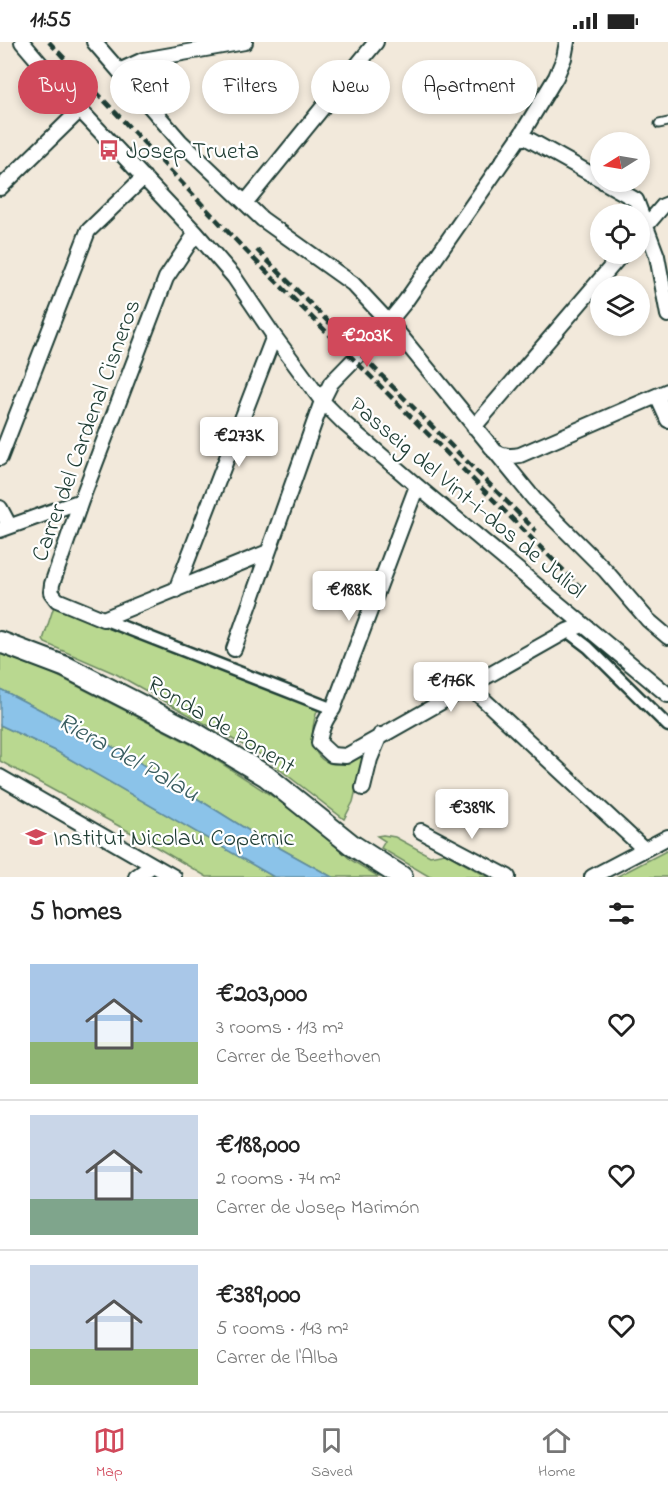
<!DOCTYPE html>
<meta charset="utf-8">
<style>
body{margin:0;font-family:"Indie Flower",sans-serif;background:#f2f2f2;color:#222;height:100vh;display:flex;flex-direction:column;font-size:22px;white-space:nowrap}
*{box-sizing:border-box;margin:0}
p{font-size:20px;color:#767676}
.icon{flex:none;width:33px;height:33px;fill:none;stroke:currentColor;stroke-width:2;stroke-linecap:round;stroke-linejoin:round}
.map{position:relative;height:835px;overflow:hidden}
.details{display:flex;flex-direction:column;background:#fff;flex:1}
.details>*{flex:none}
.guide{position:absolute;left:18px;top:18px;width:633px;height:54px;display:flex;gap:12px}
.needle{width:39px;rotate:259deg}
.tools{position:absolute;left:590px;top:90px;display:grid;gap:12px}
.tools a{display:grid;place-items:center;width:60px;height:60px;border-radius:50%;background:#fff;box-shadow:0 3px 9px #0003;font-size:30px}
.price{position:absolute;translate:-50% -51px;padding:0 14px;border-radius:6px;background:#fff;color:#222;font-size:20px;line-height:39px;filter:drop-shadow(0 2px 3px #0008)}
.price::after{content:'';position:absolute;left:50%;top:36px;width:18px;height:14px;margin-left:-9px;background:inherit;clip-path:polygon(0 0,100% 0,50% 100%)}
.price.selected{background:#d1495b;color:#fff}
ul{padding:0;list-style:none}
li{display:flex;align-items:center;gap:18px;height:150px;padding:0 30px}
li+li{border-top:2px solid #e0e0e0}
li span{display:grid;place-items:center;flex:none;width:168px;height:120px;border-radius:0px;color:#555}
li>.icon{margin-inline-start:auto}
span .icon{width:72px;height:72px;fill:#fffc;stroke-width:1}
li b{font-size:26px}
h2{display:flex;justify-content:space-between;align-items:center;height:72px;padding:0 30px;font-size:26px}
.chip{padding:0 21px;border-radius:27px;background:#fff;box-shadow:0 3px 9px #0003;font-size:21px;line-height:54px}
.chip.selected{background:#d1495b;color:#fff}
.status{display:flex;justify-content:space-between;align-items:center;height:42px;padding:0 30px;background:#fff;direction:ltr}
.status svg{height:16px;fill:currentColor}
.tabs{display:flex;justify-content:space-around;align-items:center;height:84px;border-top:2px solid #e0e0e0;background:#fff;font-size:16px;color:#767676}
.tabs a{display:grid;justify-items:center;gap:3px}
.tabs .selected{color:#d1495b}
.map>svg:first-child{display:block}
.green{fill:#b9d890;stroke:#6c8a62;stroke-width:1.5}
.water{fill:#8bc3e9;stroke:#608da1;stroke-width:1.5}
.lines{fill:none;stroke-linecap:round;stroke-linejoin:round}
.service-casing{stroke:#1f3d34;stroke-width:11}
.pedestrian-casing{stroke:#1f3d34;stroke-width:15}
.minor-casing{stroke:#1f3d34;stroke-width:18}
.secondary-casing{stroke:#1f3d34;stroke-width:24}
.service{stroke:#fff;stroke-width:7}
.pedestrian{stroke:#fff;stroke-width:10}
.minor{stroke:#fff;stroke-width:14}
.secondary{stroke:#fff;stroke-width:20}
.rail{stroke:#1f3d34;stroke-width:4.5;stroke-dasharray:9 4.5;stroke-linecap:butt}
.labels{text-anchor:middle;stroke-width:4.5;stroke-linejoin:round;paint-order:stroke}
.poi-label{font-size:24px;fill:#1f3d34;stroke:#fff;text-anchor:start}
.street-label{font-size:24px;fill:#1f3d34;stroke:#fff}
.water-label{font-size:26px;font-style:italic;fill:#3a5e61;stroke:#fff}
</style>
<div class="status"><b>11:55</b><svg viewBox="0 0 49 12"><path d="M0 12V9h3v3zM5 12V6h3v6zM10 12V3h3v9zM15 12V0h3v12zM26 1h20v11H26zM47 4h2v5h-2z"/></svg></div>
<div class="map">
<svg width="668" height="835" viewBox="0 0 668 835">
<rect width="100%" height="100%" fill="#f2e9db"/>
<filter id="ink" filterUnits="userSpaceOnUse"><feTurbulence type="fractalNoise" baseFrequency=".0167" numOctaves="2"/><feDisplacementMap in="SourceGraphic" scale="12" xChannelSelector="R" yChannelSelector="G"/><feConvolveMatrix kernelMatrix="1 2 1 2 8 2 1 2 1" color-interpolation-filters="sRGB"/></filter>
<g filter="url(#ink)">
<!-- green -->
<path class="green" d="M54 564 319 665C311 682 306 718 334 722 345 723 355 715 365 710L353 760 344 777 261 713 116 632 45 601 43 598Z
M0 612 50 630 196 705 300 772 351 818 379 835H332L251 790 124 711 0 647Z
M0 683 56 709 274 835H207L139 795 0 719Z
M383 793 395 795 430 814 445 811 488 835H430L381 806 385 799 377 794Z
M668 808V835H616Z"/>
<!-- water -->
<path class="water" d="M0 647 124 711 251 790 332 835H274L56 709 0 683Z"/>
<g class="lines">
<!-- service casing -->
<g class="service-casing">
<path id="service" d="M659 82 668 80"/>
</g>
<!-- pedestrian casing -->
<g class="pedestrian-casing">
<path id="pedestrian" d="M103 577 333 667
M567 589 588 605 668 684"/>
</g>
<!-- minor casing -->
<g class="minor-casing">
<path id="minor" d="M22 0 80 68 196 191 234 235 274 294 322 359 345 382 417 444 668 653
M94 0 180 99 262 177 353 242 395 287 534 457 605 528 648 578 668 595
M119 29 143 18 245 0
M521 93 600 137
M604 140 636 158 657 214 668 273
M0 146 80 68
M245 161 376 0
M196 191 166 236 81 459 52 542 51 550 57 558 103 577 268 510
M639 192 663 164 668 162
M657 354 668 378
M474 385 622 212
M494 409C503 414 509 415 520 413L668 349
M0 416 88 189 144 135
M417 444 333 667C325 678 321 686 319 701L332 713 346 714 567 589 583 583
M0 466 9 483
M0 488 81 459
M176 548 274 294
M234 607 322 359 331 341 379 292 405 260 521 93 556 35 564 16 567 0
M468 643 644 807
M0 735 174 835
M363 746 370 717 380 693
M421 789 508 835
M136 835 153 823
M592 835 668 795"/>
</g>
<!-- secondary casing -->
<g class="secondary-casing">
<path id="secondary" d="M0 600 66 625 195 691 266 734 352 803 402 835"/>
</g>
<!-- service -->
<use href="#service" class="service"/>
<!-- pedestrian -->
<use href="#pedestrian" class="pedestrian"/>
<!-- minor -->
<use href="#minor" class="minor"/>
<!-- secondary -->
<use href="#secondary" class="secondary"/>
<!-- rail -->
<path class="rail" d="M49 0 247 210 585 550
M257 208 536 489"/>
</g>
</g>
<!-- icons -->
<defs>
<g id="bus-bare" transform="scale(1.62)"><path d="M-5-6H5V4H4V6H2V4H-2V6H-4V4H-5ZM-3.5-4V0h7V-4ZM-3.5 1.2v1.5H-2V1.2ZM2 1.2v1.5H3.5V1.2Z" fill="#d1495b" stroke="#fff" stroke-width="2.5" paint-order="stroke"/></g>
<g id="school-bare" transform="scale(1.62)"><path d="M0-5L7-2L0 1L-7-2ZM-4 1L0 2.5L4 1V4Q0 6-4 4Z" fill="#d1495b" stroke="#fff" stroke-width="2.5" paint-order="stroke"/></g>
</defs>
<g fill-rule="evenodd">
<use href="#bus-bare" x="109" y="108"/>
<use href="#school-bare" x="36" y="795"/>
</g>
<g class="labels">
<!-- poi labels -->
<g class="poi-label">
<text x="126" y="116">Josep Trueta</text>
<text x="53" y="803">Institut Nicolau Copèrnic</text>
</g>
<!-- street labels -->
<g class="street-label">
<text transform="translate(85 388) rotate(-70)" y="8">Carrer del Cardenal Cisneros</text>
<text transform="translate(468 455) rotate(40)" y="8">Passeig del Vint-i-dos de Juliol</text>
<text transform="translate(222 682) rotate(31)" y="8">Ronda de Ponent</text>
</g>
<!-- water labels -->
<g class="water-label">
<text transform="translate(129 714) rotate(29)" y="9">Riera del Palau</text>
</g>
</g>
</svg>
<div class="tools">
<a><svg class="needle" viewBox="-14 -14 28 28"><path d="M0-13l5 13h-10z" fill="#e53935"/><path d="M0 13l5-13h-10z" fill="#767676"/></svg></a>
<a><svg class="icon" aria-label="locate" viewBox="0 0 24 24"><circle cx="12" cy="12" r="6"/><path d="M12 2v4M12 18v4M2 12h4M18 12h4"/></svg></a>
<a><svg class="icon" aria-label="layers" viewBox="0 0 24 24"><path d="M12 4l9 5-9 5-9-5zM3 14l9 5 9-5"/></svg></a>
</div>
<b class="price selected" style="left:367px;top:326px">€203K</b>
<b class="price" style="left:239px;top:426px">€273K</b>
<b class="price" style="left:349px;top:580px">€188K</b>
<b class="price" style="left:451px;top:671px">€176K</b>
<b class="price" style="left:472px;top:798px">€389K</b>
<div class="guide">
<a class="chip selected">Buy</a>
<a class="chip">Rent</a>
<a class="chip">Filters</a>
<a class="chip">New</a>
<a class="chip">Apartment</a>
</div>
</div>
<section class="details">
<h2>5 homes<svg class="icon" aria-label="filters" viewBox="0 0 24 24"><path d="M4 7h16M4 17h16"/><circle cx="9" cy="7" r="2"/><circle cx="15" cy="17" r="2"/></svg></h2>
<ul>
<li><span style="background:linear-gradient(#a9c7e8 65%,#8fb573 0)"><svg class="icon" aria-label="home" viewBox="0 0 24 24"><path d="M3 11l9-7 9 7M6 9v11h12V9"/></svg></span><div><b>€203,000</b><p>3 rooms · 113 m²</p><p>Carrer de Beethoven</p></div><svg class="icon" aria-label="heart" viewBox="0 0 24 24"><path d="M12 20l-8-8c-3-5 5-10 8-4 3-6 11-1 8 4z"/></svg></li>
<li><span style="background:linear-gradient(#c9d6e8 70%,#7fa58c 0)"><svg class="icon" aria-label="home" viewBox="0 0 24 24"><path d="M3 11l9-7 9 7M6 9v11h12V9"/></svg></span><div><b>€188,000</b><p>2 rooms · 74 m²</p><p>Carrer de Josep Marimón</p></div><svg class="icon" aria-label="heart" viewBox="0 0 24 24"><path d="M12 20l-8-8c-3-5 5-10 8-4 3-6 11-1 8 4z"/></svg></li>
<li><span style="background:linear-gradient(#c9d6e8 70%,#8fb573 0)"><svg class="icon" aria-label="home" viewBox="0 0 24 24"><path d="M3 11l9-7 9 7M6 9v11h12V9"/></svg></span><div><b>€389,000</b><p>5 rooms · 143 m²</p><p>Carrer de l'Alba</p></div><svg class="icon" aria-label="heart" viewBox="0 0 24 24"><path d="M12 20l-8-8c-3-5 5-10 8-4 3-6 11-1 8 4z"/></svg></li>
</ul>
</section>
<nav class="tabs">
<a class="selected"><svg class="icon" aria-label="map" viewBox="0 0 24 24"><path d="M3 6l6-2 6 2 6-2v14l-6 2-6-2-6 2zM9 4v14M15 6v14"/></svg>Map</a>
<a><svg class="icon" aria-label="saved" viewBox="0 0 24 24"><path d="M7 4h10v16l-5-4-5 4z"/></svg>Saved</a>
<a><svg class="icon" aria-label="home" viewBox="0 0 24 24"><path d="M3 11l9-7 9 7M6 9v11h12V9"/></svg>Home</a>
</nav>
